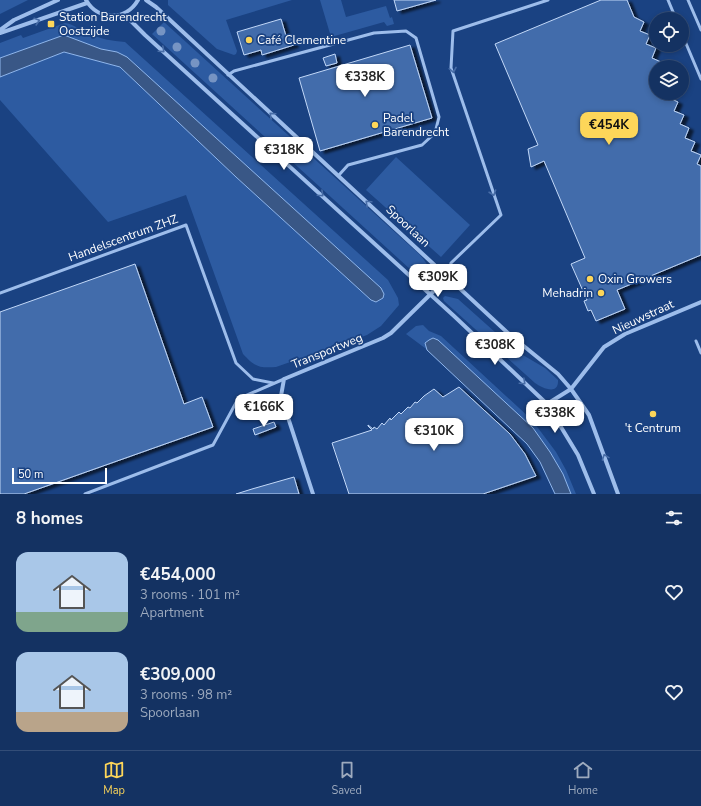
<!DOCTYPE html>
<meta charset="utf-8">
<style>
body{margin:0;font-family:"Nunito Sans",sans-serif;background:#1d3a68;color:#f1f3f6;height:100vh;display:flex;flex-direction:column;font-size:15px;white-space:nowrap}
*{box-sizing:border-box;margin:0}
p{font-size:13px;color:#9daabe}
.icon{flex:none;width:22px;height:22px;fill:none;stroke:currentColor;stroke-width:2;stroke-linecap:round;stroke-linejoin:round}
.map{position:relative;height:494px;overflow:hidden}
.sheet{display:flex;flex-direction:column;background:#143262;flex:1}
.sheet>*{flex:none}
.buttons{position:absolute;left:649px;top:12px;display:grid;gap:8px}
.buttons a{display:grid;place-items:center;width:40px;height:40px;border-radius:50%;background:#143262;box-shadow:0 2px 6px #0003,0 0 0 1px #334d77;font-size:20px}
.scale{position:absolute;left:12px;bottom:10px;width:95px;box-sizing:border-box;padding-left:4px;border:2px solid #fff;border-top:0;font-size:11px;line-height:14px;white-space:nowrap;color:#fff;-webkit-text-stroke:3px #1a4282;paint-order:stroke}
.price{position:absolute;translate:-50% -34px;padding:0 9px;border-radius:8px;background:#fff;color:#222;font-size:13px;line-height:26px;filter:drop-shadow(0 1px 2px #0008)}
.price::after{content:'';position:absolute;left:50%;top:24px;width:12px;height:9px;margin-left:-6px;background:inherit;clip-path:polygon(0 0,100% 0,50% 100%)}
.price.selected{background:#fdd659;color:#111}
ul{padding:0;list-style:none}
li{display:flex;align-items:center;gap:12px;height:100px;padding:0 16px}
li span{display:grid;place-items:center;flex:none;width:112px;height:80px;border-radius:12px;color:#555}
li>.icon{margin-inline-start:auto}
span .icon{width:48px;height:48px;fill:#fffc;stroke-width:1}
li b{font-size:17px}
h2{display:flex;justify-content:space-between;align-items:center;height:48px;padding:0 16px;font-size:17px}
.tab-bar{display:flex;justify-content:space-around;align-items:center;height:56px;border-top:1px solid #334d77;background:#143262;font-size:11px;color:#9daabe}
.tab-bar a{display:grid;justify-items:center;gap:2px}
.tab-bar .selected{color:#fdd659}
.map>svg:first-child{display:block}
.green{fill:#2d5ba1}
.water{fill:#395786;stroke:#90b7ed}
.building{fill:#426cab;stroke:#c2d8f8;filter:url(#shadow)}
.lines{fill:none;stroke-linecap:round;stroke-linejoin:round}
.service{stroke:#9dbdeb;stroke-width:3}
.minor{stroke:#9dbdeb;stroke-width:4}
.tree{fill:#7694c3}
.oneway{stroke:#486da7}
.poi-dot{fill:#fdd659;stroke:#1a4282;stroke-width:1.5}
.labels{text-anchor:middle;stroke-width:3.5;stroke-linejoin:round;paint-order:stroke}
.poi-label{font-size:12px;fill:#fff;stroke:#1a4282;text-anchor:start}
.street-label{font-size:12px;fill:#fff;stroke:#1a4282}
</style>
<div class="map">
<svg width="701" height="494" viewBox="0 0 701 494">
<defs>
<filter id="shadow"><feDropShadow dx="4.5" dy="2.5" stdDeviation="1" flood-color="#0009"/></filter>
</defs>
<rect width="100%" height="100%" fill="#1a4282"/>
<!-- green -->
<path class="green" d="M0 0H28L0 14Z
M168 0H292L226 20 237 51 236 54 234 55 217 49 168 5Z
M320 0H341L346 17 386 6 390 18 392 17 394 24 387 26 384 22 331 37Z
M164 22 419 254C425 260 432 270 429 279L426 281 422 280 152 34Z
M65 23C73 24 80 30 88 33 100 39 112 41 125 42L388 280 398 298 399 305 381 326 367 335 276 367C259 368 255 367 243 354L186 195 108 222 0 100V77L64 52 120 67 236 177 371 300 376 302 383 298 117 52 101 49 64 35 0 58V43L21 35 23 38Z
M396 157 470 225 441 257 366 190Z
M445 296 458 299 516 351 545 368 558 380C559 396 542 388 535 383L444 301 443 298Z
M423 325 429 331 441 336 532 420 556 452 566 470 576 494H571L563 474 550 452 533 428 406 334 416 326Z"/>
<!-- water -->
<path class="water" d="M64 35 101 49 117 52 127 57 381 288 384 294 383 298 376 302 371 300 236 177 120 67 64 52 0 77V58Z
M433 338 438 340 533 428 550 452 563 474 571 494H555L540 462 527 444 427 350 425 343 429 340Z"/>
<!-- building -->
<path class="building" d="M394 0H436L397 11Z
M601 0H627L634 17 644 22 640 31 650 35 646 44 656 48 652 58 661 62 659 67H656V93H671L669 98 678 102 674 111 684 115 680 124 689 128 685 138 695 142 691 151 701 155 697 164 701 166V255L617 290 625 309 596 321 591 310 588 311 584 301 587 300 571 264 585 258 544 161 531 167 528 149 538 145 495 44Z
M281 19 286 36 291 35 294 45 262 55 261 50 244 55 237 32Z
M410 45 432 118 320 151 299 78Z
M335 54 337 63 326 66 323 58Z
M135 264 184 404 202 397 213 427 24 494H0V312Z
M459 387 510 434 525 454 536 476 483 494H349L332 443 372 430 368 426V425L373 429 374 427 377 429 382 423 384 425 390 418 391 420 399 412 401 414 408 407 410 408 415 402 417 403 424 396 434 389 443 397Z
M274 422 276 427 255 435 253 429Z
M294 477 299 494H236L252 489Z"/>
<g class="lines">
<!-- service -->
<path class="service" d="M668 0 676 19
M688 0 701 30
M682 34 701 79
M228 75 234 71 374 33 406 31 416 38 439 117 435 133 422 145 348 165 339 175
M448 277 451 263 501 215 451 68 453 31 548 0
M0 293 186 225 236 363 253 379 273 383
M696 341 701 353
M85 494 213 445 238 399 284 379"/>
<!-- minor -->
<path class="minor" d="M86 0C98 21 126 21 138 0
M146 0 156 7 509 334 558 374 571 389 589 415 618 494
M124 14 145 35 454 316 547 404 578 455 594 494
M0 30 14 20 58 0
M0 33 87 3
M547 404 571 389 604 347 625 334 701 302
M313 494 281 396 284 379 383 338 391 333 448 277"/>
</g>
<!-- trees -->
<g class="tree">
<circle cx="161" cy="31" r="4.5"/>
<circle cx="177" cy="47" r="4.5"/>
<circle cx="195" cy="63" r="4.5"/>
<circle cx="213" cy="78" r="4.5"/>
</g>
<!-- one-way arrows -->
<defs><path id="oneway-chevron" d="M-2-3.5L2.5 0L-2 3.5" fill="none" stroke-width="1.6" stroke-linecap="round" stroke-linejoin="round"/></defs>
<g class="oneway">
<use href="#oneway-chevron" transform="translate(37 21) rotate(-17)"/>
<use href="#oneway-chevron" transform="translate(162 50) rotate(42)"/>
<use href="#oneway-chevron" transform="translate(453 70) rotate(79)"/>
<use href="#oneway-chevron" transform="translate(272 115) rotate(-138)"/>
<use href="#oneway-chevron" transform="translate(493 193) rotate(71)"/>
<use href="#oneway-chevron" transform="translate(321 194) rotate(43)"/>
<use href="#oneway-chevron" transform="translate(368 203) rotate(-137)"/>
<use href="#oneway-chevron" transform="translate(523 382) rotate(43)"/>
<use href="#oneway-chevron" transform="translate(605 457) rotate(-110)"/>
</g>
<!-- markers -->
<g class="poi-dot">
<rect x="47" y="20" width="8" height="8" rx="2"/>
<circle cx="249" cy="40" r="4"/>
<circle cx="375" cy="125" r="4"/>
<circle cx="590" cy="279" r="4"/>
<circle cx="601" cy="293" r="4"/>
<circle cx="653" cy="414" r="4"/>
</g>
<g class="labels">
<!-- poi labels -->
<g class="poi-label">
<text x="59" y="21">Station Barendrecht<tspan x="59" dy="14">Oostzijde</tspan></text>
<text x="257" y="44">Café Clementine</text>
<text x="383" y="122">Padel<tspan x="383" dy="14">Barendrecht</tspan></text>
<text x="598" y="283">Oxin Growers</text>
<text x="593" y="297" text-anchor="end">Mehadrin</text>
<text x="653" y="432" text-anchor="middle">'t Centrum</text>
</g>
<!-- street labels -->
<g class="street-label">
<text transform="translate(408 226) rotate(43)" y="4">Spoorlaan</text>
<text transform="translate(123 238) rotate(-20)" y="4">Handelscentrum ZHZ</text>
<text transform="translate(643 317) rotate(-25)" y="4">Nieuwstraat</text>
<text transform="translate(327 351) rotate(-22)" y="4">Transportweg</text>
</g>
</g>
</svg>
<div class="buttons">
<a><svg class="icon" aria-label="locate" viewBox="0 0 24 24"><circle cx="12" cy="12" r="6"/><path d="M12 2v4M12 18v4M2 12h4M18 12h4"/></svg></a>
<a><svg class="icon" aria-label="layers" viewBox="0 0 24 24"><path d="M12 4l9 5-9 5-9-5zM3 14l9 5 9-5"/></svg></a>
</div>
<div class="scale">50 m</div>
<b class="price" style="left:365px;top:98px">€338K</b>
<b class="price selected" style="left:609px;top:146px">€454K</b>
<b class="price" style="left:284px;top:171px">€318K</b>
<b class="price" style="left:438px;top:298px">€309K</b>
<b class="price" style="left:495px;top:366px">€308K</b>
<b class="price" style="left:264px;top:428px">€166K</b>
<b class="price" style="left:555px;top:434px">€338K</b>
<b class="price" style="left:434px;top:452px">€310K</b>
</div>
<section class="sheet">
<h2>8 homes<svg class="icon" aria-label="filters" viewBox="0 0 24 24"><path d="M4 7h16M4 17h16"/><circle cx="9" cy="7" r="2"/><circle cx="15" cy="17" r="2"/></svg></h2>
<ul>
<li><span style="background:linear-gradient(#a9c7e8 75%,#7fa58c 0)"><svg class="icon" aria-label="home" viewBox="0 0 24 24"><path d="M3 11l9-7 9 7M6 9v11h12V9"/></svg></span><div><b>€454,000</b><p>3 rooms · 101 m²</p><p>Apartment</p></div><svg class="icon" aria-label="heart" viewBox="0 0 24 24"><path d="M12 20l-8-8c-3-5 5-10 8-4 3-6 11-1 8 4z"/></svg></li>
<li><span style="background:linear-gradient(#a9c7e8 75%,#b9a48a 0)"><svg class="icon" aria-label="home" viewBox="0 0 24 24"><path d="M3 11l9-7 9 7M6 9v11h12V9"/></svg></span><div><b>€309,000</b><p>3 rooms · 98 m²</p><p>Spoorlaan</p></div><svg class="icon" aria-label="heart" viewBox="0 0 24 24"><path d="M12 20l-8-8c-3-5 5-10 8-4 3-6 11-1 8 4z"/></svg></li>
</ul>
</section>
<nav class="tab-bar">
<a class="selected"><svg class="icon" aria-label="map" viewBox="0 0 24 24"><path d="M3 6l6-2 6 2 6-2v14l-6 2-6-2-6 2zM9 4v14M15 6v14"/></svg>Map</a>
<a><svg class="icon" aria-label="saved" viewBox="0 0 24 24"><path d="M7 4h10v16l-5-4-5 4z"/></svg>Saved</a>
<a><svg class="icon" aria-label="home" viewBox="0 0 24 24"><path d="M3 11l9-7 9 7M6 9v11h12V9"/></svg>Home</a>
</nav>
